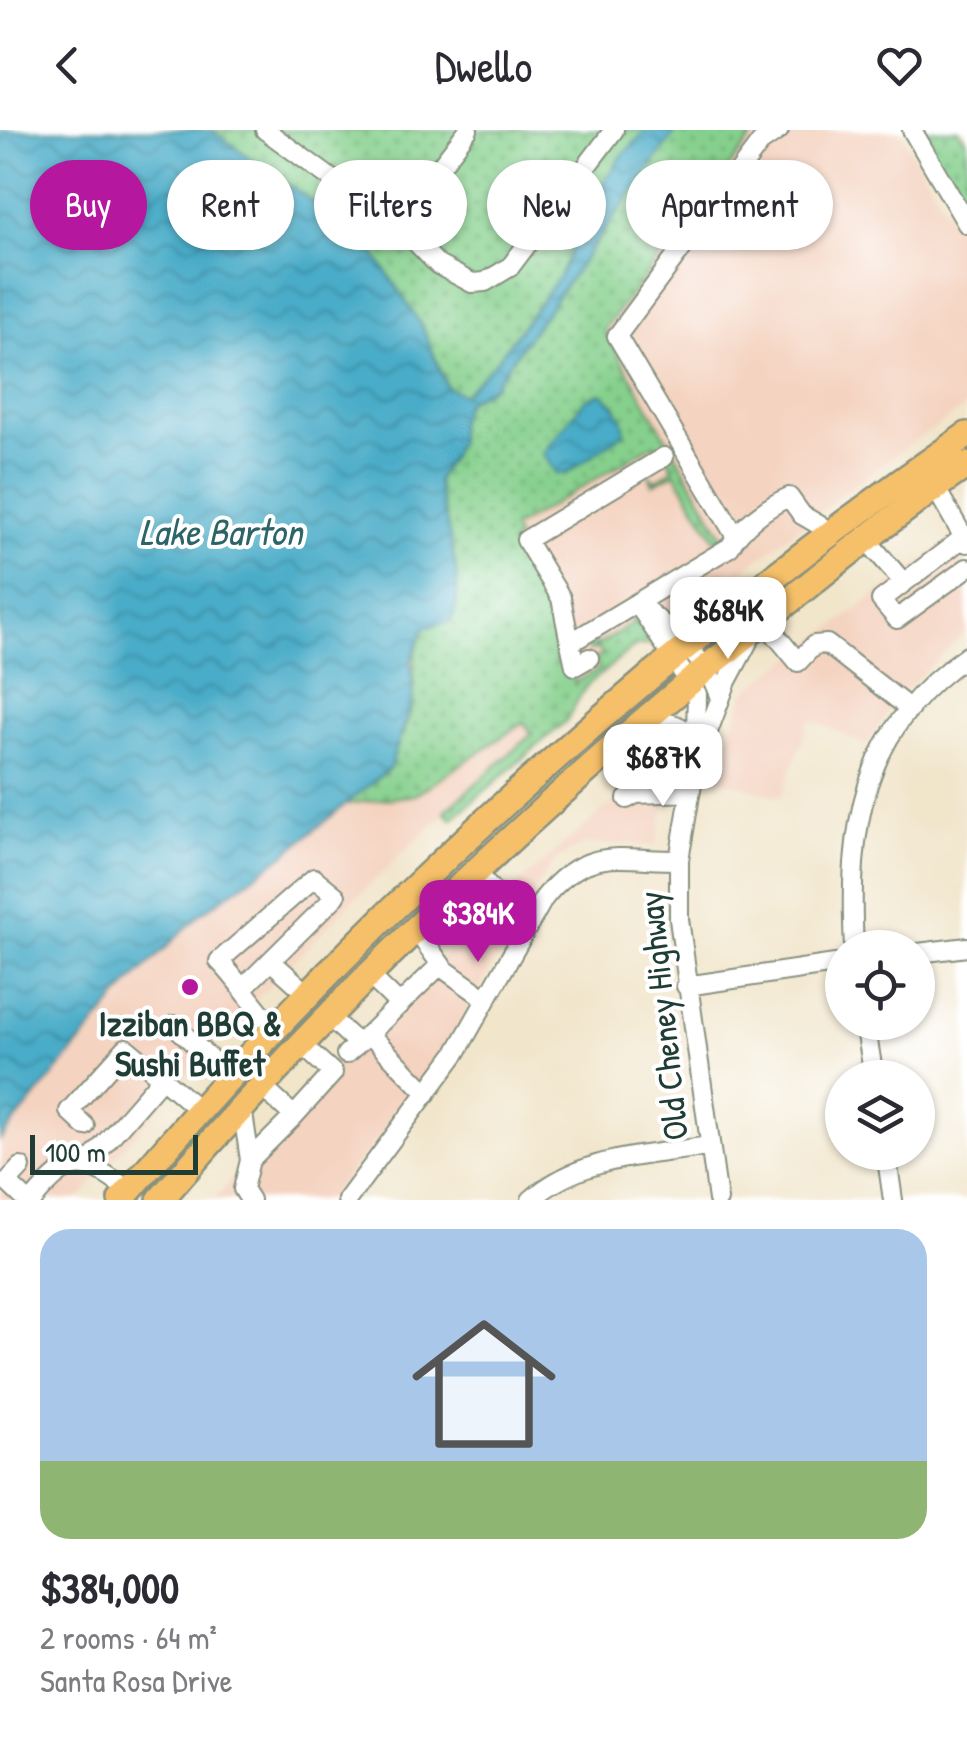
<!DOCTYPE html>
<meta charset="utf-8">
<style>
body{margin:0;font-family:"Patrick Hand",sans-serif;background:#f7f7f7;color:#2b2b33;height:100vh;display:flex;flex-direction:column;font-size:38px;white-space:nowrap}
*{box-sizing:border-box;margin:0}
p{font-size:32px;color:#7c7c81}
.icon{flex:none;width:55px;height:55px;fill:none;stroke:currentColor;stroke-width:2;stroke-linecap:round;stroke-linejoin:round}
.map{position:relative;height:1070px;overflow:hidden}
.details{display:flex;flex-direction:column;background:#fff;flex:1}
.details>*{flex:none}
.guide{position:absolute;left:30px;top:30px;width:908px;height:90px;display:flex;gap:20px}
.fabs{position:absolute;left:825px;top:800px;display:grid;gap:20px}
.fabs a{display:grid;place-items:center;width:110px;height:110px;border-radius:50%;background:#fff;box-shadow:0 2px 8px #0004;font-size:50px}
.scale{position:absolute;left:30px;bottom:25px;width:168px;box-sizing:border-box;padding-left:10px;border:5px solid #1f3d34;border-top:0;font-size:28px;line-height:35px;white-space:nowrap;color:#1f3d34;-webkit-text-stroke:8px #fff;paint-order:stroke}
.price{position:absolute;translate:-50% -85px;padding:0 22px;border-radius:20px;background:#fff;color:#222;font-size:32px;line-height:65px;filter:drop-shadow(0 2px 5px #0008)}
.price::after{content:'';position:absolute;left:50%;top:60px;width:30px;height:22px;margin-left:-15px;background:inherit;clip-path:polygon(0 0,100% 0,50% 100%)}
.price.on{background:#b5179e;color:#fff}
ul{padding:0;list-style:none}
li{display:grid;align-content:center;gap:20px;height:530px;padding:0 40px}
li+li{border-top:2px solid #e1e1e2}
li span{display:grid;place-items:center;height:310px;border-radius:30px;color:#555}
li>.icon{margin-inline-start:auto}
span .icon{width:180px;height:180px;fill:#fffc;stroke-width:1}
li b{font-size:42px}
.pill{padding:0 35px;border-radius:45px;background:#fff;box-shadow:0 2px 8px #0004;font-size:35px;line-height:90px}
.pill.on{background:#b5179e;color:#fff}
header{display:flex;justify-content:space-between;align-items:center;height:130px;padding:0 40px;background:#fff;font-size:45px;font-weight:600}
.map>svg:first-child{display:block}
.built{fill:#f4d3c0}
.grass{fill:url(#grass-dots);stroke:#528660;stroke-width:2.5}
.water{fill:url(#water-waves);stroke:#34747e;stroke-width:2.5}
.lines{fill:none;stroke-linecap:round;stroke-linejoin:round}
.minor-casing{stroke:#88917f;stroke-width:22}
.highway-casing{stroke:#88917f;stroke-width:30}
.minor{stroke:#fff;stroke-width:18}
.highway{stroke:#f6c06b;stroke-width:25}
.poi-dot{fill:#b5179e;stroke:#fff;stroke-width:4}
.labels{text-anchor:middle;stroke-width:8;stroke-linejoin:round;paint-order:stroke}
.street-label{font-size:35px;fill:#1f3d34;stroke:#fff}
.poi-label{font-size:35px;font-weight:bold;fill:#1f3d34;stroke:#fff}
.water-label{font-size:38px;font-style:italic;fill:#2d6468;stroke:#fff}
</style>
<header><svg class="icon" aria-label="back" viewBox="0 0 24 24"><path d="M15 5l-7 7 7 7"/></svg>Dwello<svg class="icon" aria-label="heart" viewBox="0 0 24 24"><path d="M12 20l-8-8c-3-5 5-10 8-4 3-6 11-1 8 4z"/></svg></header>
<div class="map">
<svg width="967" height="1070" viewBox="0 0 967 1070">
<defs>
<pattern id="grass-dots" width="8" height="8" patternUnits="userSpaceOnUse" patternTransform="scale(2.5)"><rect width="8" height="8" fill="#86d08d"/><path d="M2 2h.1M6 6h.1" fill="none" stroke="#6daa74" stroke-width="1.8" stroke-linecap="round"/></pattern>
<pattern id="water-waves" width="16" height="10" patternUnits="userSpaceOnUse" patternTransform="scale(2.5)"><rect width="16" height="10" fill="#48acc8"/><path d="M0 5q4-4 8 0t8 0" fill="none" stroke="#3b8da3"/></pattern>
</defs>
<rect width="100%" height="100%" fill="#fff"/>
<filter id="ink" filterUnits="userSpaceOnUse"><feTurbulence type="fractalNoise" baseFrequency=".01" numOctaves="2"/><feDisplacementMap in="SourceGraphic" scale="20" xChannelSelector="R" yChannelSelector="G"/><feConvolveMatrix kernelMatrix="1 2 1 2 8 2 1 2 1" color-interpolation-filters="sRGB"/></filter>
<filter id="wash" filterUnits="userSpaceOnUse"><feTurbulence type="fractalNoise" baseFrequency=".0048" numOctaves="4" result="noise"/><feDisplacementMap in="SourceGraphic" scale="40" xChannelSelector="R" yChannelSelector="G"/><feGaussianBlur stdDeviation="2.25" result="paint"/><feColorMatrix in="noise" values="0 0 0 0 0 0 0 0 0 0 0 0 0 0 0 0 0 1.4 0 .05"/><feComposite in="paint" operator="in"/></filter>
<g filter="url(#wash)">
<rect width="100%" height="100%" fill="#f1e5ca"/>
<!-- built -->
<path class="built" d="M758 0H899L967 115V276L891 327 739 444 734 437 564 571 342 781 217 910 78 1070H0V905L598 207Z
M948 412 967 444V501L898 568 866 615 810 589 781 667 713 648 745 562Z
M680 613 656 715 584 714 556 730 545 743 434 941 327 1070H213L378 887 505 766Z"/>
<!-- grass -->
<path class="grass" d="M211 0H758L604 200 726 411 719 415 675 343 653 354 649 344 655 351 673 339 663 318 657 320 653 315 512 399 517 408 511 414 548 476 557 533H566L562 539 575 552 599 539 595 530 602 525 598 518 590 521 585 514 592 511 596 516 632 494V484L652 514 635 516 586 556 566 591 452 689 445 681 532 604 524 592 415 665 340 675C371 647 411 610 413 566 415 533 411 530 424 497L451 491 456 442 437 349 458 314 454 273 422 196 273 45Z
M919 0H959L967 12V82Z"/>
<!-- water -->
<path class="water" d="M0 0H211L365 109 422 196 447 257 463 265 497 230 560 145 594 69 620 28 646 0H677L493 256 465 273 458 294V314L437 350C443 387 469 458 451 491L424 498 411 531 413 568 390 638 284 725 200 784 130 853 0 1010Z
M600 263C613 271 626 288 624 303L567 343 556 344 543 323 584 271Z"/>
</g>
<g filter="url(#ink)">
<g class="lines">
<!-- minor casing -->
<g class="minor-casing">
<path id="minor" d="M265 0 411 107 438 135 472 153 485 152 510 137 614 0
M912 0 967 94
M416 68 468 0
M664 327 526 410 561 468 570 513 730 417C741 396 768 376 789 367L802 385 833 403
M935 357 967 413
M967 405 881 470 897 489 967 438
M736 407 617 206 760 13 779 0
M866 409 903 452
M637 473 697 564 695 636 679 730V789L718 1070
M645 479C673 502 710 532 720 569
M764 491 798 532 814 515 827 514 910 579
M570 513 575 536 589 528
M643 598C665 590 676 591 694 607
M697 631 727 551 750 508
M627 669 636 664 690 662
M473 740 527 797
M414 797 444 839 486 869
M854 818C848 699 860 599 967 526
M918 823 967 817
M271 831 308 864
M367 843 400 875
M686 856 842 833
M244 857 336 766 314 748 219 831C241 853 253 877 276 899
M327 885 357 913
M865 892 874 948
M174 895 231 948
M369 904 435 840
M346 924 369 904 427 963
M261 956 294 986 333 943 300 913
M242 977 250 1030 243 1059 250 1070
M85 996 69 981 126 918 162 948
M886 1022 893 1070
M250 1030 294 986
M87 1034 162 948 200 981
M21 1037 7 1052 26 1070
M33 1070C71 1025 83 1026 129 1061
M347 1070 456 923 544 768C587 715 618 730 679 730
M531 1070C579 1026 647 1026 709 1016"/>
</g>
<!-- highway casing -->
<g class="highway-casing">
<path id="highway" d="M121 1070C367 781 655 521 967 305
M160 1070C328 875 511 700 709 536 794 467 877 397 967 335"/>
</g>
<!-- minor -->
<use href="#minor" class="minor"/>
<!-- highway -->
<use href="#highway" class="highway"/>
</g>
</g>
<!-- markers -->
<circle class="poi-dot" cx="190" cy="857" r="10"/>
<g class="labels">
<!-- street labels -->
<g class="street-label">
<text transform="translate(663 886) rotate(-96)" y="12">Old Cheney Highway</text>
</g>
<!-- poi labels -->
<g class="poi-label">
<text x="190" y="906">Izziban BBQ &amp;<tspan x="190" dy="40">Sushi Buffet</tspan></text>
</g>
<!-- water labels -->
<g class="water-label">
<text x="221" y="415">Lake Barton</text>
</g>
</g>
</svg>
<div class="fabs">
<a><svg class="icon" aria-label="locate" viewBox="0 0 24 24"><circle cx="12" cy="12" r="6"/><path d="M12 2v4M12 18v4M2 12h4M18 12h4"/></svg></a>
<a><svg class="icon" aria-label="layers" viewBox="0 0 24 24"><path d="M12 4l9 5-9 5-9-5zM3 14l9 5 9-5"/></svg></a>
</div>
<div class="scale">100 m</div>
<b class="price" style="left:728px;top:532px">$684K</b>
<b class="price" style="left:663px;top:679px">$687K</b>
<b class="price on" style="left:478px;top:835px">$384K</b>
<div class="guide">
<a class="pill on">Buy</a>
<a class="pill">Rent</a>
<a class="pill">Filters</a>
<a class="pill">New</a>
<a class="pill">Apartment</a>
</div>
</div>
<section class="details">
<ul>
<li><span style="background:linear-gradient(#a9c7e8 75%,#8fb573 0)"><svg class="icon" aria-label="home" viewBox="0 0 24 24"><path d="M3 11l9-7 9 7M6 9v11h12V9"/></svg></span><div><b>$384,000</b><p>2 rooms · 64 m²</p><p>Santa Rosa Drive</p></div></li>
</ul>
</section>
